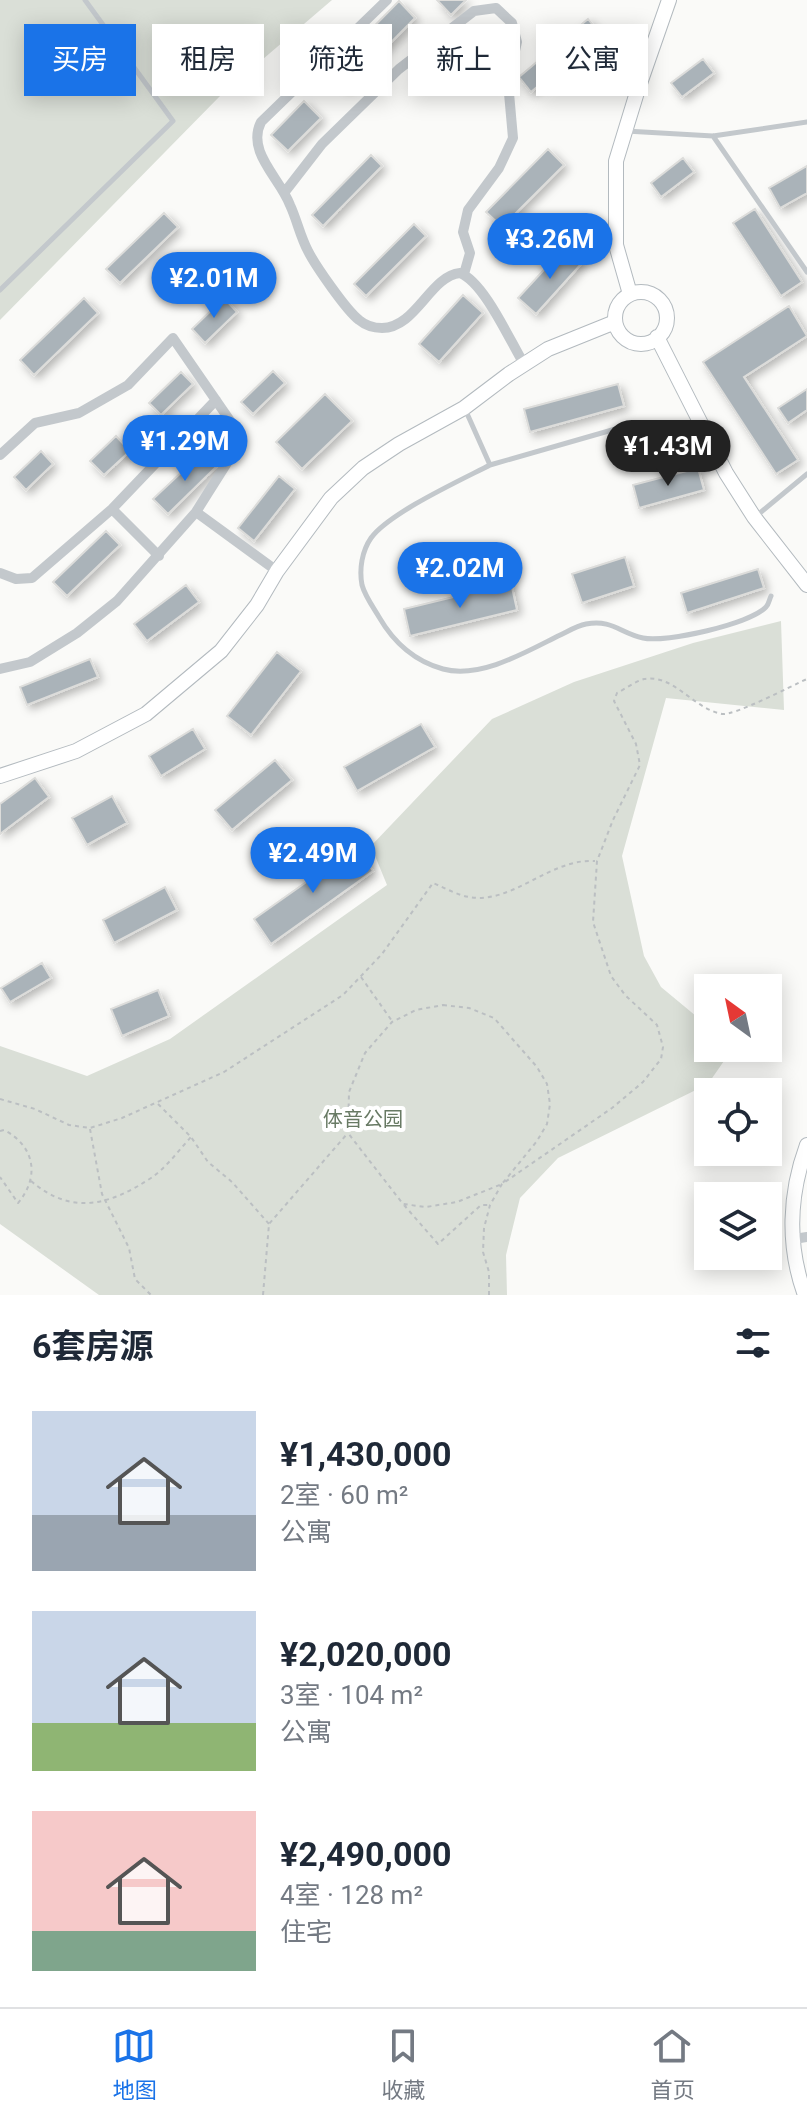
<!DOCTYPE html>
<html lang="zh">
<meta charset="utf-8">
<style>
body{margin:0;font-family:Roboto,"Noto Sans SC",sans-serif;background:#f2f2f3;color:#1f2937;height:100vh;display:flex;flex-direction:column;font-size:30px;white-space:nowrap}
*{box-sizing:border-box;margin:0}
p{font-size:26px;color:#747a83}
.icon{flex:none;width:44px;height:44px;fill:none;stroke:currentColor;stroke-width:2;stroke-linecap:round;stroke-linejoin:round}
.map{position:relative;height:1295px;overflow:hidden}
.side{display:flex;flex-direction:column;background:#fff;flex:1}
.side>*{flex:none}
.hud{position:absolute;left:24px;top:24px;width:760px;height:72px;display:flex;gap:16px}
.needle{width:52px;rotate:327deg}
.controls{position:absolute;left:694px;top:974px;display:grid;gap:16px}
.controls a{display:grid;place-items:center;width:88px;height:88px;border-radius:0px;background:#fff;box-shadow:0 4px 20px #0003;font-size:40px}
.price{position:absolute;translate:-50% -68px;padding:0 18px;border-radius:28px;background:#1a73e8;color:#fff;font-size:26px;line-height:52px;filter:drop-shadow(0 2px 4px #0008)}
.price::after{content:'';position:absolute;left:50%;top:48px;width:24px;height:18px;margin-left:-12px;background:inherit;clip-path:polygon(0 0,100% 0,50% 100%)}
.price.selected{background:#222;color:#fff}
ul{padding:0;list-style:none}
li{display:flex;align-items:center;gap:24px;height:200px;padding:0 32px}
li span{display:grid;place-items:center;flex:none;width:224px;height:160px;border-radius:0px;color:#555}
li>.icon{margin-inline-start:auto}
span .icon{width:96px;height:96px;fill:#fffc;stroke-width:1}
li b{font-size:34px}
h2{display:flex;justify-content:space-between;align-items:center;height:96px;padding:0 32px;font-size:34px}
.pill{padding:0 28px;border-radius:0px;background:#fff;box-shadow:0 4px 20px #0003;font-size:28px;line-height:72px}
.pill.selected{background:#1a73e8;color:#fff}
.tab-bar{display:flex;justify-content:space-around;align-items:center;height:112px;border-top:2px solid #e0e1e3;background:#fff;font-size:22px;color:#747a83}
.tab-bar a{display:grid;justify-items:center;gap:4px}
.tab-bar .selected{color:#1a73e8}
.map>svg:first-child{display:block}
.green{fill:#dadfd7}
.building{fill:#aab3b9;stroke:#dcdcda;stroke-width:2;filter:url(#shadow)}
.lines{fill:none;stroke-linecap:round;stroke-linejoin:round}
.secondary-casing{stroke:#b3babf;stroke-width:16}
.path{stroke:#bbbfc2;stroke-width:2;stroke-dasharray:4 4;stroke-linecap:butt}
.lane{stroke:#c3c8cc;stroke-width:5}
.street{stroke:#c3c8cc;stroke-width:10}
.secondary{stroke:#fff;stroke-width:14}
.labels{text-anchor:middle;stroke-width:8;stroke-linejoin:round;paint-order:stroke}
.park-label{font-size:20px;fill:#687a64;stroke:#fff}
</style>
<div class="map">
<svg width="807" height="1295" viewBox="0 0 807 1295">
<defs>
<filter id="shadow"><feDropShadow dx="4" dy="4" stdDeviation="4" flood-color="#0004"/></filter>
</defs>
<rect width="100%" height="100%" fill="#fafaf8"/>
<!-- green -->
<path class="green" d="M0 0H332L221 95 0 320Z
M781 621 784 710 666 698 622 856 644 956 661 987 708 1026V1048H733L708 1084 558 1158 520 1198 506 1255 507 1295H99L0 1224V1046L87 1076 170 1039 387 885 371 846 492 719 574 682 693 643Z"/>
<!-- building -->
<path class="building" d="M437 0H466L451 15Z
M399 1 415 18 346 88 330 71Z
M588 19 600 34 531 92 519 77Z
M703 59 714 73 682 97 671 83Z
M304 101 321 118 288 151 271 135Z
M548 149 564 165 502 227 486 212Z
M371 155 382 166 323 226 312 215Z
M683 158 694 172 661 197 651 183Z
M807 166V193L780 208 769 188Z
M755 209 802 282 781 296 733 223Z
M164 213 178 227 120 283 106 269Z
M414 224 426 236 366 296 354 284Z
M565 247 582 263 536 314 518 298Z
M463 295 483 313 439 362 419 344Z
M84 298 98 313 34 375 20 360Z
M224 298 237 312 205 343 192 329Z
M789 306 807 336 744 377 798 460 776 474 703 362Z
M273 371 285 383 253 414 241 402Z
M181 372 193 384 161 415 149 403Z
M618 384 624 406 530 432 524 409Z
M807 389V410L788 423 778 408Z
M325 394 352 421 302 469 276 442Z
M116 436 130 451 104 475 90 461Z
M41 451 53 464 26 490 14 477Z
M203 452 217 466 168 514 153 499Z
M698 468 704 490 639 508 633 485Z
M279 476 295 489 254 541 238 528Z
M106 531 120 545 67 596 53 582Z
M625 557 634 586 582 603 572 574Z
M758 569 764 588 687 613 681 593Z
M511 583 517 610 410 636 404 609Z
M186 585 199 602 147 641 134 624Z
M277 652 301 671 251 735 227 716Z
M90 659 98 677 27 705 20 687Z
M421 724 435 747 357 791 344 767Z
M193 729 205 749 161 776 149 756Z
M275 760 292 780 232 830 215 810Z
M35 778 49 797 0 834V804Z
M112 796 127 823 87 845 72 818Z
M356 847 373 871 271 944 254 919Z
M165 887 177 910 114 943 103 920Z
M42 963 51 978 10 1002 1 988Z
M158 990 169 1016 122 1036 111 1009Z"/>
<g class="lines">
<!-- secondary casing -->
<g class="secondary-casing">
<path id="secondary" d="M615 318a26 26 0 1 1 52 0a26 26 0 1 1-52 0Z
M630 294 616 245V161L638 89 669 0
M657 337 726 473 754 517 807 585
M0 776 76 751 146 714 221 651 257 605 277 571 331 498 363 468 399 444 464 408 509 374 548 349 615 322
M805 1295C787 1246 789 1194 807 1145"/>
</g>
<!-- path -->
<path class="path" d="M361 977 392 1021
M443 1005 469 1008 494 1018 537 1067 547 1084 550 1104 547 1124 537 1141 502 1184 457 1202 426 1207 403 1204 348 1133 349 1092 365 1053 392 1022 416 1010Z
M0 1099 35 1109 69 1125 90 1128 122 1118 224 1072 343 995 382 954 433 883C445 888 457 895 469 897 512 905 550 858 595 861
M158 1104 191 1137 208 1162 232 1182 269 1224
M90 1129 102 1194 129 1248 135 1279 151 1295
M0 1131 4 1130C35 1146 40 1177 18 1203L0 1177
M31 1181C72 1216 110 1205 151 1178 166 1168 179 1150 191 1137
M404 1205 438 1244 481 1205H488
M263 1295 269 1224 347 1134
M489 1295V1272L483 1252 484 1228 490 1205 502 1184 612 1108 643 1082 661 1059 663 1047 657 1025 625 995 611 976 593 922 597 861 613 820 640 765 636 744 614 701 617 693C625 689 636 681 644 679 674 674 692 708 722 714 734 716 791 686 807 679"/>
<!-- lane -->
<path class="lane" d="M626 131 713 136 807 122
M713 136 807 272
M0 290 173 121 85 0
M465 409 490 465C461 480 389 513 371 538 362 551 359 569 362 585 365 596 373 607 379 617 394 643 414 661 443 669 480 679 526 652 558 636 567 632 576 626 586 624 612 619 620 633 643 638 666 643 750 624 766 607 769 604 769 600 771 596
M490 465 619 428
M755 517 807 474"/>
<!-- street -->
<path class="street" d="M387 0 261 122C246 152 280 178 290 205 297 220 300 236 308 251 315 265 346 310 359 320 365 325 373 328 382 328 416 328 430 276 460 273 484 282 510 341 524 364
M284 193 322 144 399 69 474 11 496 8 512 23 517 42 508 82 513 138 499 168 468 210 463 232 470 253 464 274
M0 455 35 423 79 413 128 385 173 338 233 425 230 458 196 512 117 601 77 633 30 662 0 669
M112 509 159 556
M196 512 277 571
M0 573 16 579 32 578 112 509 216 400
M794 1239 807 1237"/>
<!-- secondary -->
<use href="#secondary" class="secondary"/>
</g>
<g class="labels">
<!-- park labels -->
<g class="park-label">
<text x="363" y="1126">体音公园</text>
</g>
</g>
</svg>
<div class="controls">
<a><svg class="needle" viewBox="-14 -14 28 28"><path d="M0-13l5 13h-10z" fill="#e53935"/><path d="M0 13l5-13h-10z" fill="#747a83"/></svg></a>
<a><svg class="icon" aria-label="locate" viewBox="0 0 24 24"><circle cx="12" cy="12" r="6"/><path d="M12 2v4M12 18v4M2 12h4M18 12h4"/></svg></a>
<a><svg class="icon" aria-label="layers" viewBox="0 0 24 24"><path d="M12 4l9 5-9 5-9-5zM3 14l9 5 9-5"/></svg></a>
</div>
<b class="price" style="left:550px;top:281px">¥3.26M</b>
<b class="price" style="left:214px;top:320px">¥2.01M</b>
<b class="price" style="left:185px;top:483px">¥1.29M</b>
<b class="price selected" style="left:668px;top:488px">¥1.43M</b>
<b class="price" style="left:460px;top:610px">¥2.02M</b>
<b class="price" style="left:313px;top:895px">¥2.49M</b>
<div class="hud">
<a class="pill selected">买房</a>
<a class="pill">租房</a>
<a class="pill">筛选</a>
<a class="pill">新上</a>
<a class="pill">公寓</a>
</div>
</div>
<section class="side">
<h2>6套房源<svg class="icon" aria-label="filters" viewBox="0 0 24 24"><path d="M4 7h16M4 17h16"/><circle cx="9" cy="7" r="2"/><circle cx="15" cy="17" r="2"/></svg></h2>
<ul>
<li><span style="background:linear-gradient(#c9d6e8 65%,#9aa5b1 0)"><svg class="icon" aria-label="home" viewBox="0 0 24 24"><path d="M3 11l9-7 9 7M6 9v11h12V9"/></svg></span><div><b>¥1,430,000</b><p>2室 · 60 m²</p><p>公寓</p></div></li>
<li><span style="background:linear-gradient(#c9d6e8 70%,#8fb573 0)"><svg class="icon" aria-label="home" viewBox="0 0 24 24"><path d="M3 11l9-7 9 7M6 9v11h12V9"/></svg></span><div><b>¥2,020,000</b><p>3室 · 104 m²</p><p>公寓</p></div></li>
<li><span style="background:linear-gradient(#f6c9c9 75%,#7fa58c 0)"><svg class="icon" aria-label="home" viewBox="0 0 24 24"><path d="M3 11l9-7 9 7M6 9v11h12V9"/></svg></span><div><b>¥2,490,000</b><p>4室 · 128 m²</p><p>住宅</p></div></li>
</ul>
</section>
<nav class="tab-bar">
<a class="selected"><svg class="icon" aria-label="map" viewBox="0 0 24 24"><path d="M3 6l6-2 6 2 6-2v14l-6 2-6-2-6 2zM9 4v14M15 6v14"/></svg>地图</a>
<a><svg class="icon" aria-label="saved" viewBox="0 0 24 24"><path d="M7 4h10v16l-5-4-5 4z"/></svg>收藏</a>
<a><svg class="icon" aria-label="home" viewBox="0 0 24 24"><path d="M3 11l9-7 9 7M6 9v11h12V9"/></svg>首页</a>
</nav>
